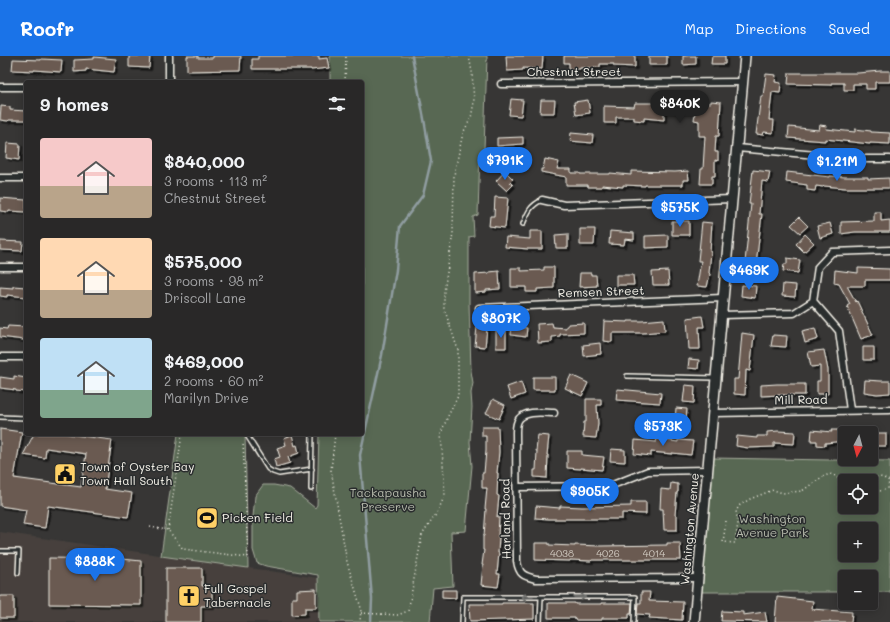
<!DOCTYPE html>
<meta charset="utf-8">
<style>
body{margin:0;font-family:Mali,sans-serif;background:#353434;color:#f1f3f6;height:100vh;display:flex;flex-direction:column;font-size:15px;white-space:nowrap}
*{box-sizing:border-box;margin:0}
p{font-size:13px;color:#a5a6a8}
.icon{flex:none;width:22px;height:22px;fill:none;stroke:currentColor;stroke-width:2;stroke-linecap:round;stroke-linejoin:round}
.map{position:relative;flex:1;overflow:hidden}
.sheet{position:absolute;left:24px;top:24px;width:340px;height:356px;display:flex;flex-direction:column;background:#292828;border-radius:4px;box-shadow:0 2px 10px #0003,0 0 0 1px #454445}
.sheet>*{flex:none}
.needle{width:26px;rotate:186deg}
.controls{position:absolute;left:838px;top:370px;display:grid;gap:8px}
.controls a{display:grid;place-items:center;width:40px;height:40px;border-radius:4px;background:#292828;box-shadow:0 2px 10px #0003,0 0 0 1px #454445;font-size:20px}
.price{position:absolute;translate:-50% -34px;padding:0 9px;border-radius:14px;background:#1a73e8;color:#fff;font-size:13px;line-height:26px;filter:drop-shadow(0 1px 2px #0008)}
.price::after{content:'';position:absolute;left:50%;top:24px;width:12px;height:9px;margin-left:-6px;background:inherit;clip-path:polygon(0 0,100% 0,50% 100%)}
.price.current{background:#222;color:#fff}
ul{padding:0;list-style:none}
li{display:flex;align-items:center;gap:12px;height:100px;padding:0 16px}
li span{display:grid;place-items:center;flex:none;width:112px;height:80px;border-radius:4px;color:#555}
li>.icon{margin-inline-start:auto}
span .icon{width:48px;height:48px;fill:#fffc;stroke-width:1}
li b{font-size:17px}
h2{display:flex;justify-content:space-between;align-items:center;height:48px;padding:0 16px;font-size:17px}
header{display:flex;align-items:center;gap:24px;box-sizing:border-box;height:56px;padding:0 20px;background:#1a73e8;color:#fff}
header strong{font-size:19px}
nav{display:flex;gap:22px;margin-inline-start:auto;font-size:14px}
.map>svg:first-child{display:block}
.built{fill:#46413d}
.green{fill:#586852;stroke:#a6ac9d;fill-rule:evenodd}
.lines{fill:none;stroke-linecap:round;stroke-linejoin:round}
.stream{stroke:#909da1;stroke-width:2.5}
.building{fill:#6a5a51;stroke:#f4f1e8;filter:url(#shadow)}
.lane-casing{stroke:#f4f1e8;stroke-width:6}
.street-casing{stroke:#f4f1e8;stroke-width:9}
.secondary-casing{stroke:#f4f1e8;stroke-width:12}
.path{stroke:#f4f1e8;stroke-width:1.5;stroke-dasharray:1 3;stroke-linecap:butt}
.lane{stroke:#2a2d2e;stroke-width:3}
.street{stroke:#2a2d2e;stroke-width:6}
.secondary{stroke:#2a2d2e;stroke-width:9}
.oneway{stroke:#71726f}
.labels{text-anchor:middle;stroke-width:3;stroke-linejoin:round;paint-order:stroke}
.number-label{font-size:10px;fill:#d2cbc2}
.street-label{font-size:12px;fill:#f4f1e8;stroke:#2a2d2e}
.poi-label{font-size:12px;fill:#f4f1e8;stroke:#2a2d2e;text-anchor:start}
.park-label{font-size:12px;fill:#b6baac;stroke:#2a2d2e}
</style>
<header>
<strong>Roofr</strong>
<nav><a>Map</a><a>Directions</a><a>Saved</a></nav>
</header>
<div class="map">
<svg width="890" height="566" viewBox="0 0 890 566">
<defs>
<filter id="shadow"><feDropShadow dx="2.5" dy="2.5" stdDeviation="0" flood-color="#0009"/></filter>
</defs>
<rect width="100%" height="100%" fill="#373635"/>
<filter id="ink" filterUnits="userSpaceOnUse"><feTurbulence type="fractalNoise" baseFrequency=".025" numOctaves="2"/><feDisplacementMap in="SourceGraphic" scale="8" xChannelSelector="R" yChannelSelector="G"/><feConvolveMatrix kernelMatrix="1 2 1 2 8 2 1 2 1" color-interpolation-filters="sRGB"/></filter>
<g filter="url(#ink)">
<!-- built -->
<path class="built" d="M0 476 318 522 319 566H0Z"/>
<!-- green -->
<path class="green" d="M330 0H487L484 94 480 95 478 159 473 161 474 180 469 181V247L471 315 473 327 471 337 472 351 470 386 472 410 466 475 451 476 453 530 433 532 430 566H319L318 519 266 510 257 507 253 494V461L255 440 263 429H274L290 432 315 452 317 449 319 378H362V26H330Z
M178 378H245L248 512 161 500Z
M712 402 890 405V536H871V521H845V536H698ZM845 425H871V451H845ZM845 473H871V499H845Z"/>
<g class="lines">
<!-- stream -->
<path class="stream" d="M371 566 372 543 360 399 382 299 396 214 400 170 423 139 431 105 424 63 412 0"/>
</g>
<!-- building -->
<path class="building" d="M129 0H150L149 12 129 11Z
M187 0H198V2H213V0H241L240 14 187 15Z
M258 0H319V3L327 2 329 12 311 14V13H252V3H258Z
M506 0H543L542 13 523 12V14L507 15Z
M564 0H635V11L614 10V8H600V11L580 12V13H569V7H564Z
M649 0H667V9H649Z
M683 0H696V8L683 9Z
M712 0H725V8H711Z
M94 1 116 3 114 16 86 13V15L74 16V4L94 3Z
M13 3 41 4V3L62 4 61 16 34 14V15L12 14Z
M880 15H890V26H875V33H866V28H853V34H844V27H831V29L788 28 789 17H858Z
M766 18 776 19 775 26 781 27 780 37 772 36 769 64H774L773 77 764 76 763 79 756 78 761 40H763Z
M511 43 523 44 521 60 509 59Z
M541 44H555L554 57H540Z
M588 44 590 57 576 59 574 46Z
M655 45 674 47 675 45 711 47V45L721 46 719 80H716L715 96H718V105L715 104V120H712V128H700L701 113H703L705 80H699V65L694 64 695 56 664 54V64L644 62V65L634 64V61H616V67H604V50L634 51 635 47H655Z
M1 50 10 51V54L26 55V64H9L8 65 0 64Z
M820 69 827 70 826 73 855 76V73L871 75V76L890 77V88L870 87V88L825 83V85L788 82 789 71 819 74Z
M571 77 593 79 592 87 570 85Z
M523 81V88L497 90V82Z
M7 87 20 88 19 104 6 102Z
M545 103 559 106 557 113H571V117H580V118H610V117L631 119V115L675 116 688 115 689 124H683V129H645V130L623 129V131L602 129V131H588V129H566V121L541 116V113H543Z
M753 114 770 116 768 126 762 125 759 158H762L755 217 744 216 751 148H749Z
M505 115 513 123 510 126 513 129 507 135 496 125Z
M787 116 830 121V120L846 121H868V123L889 122 890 132H845L824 130 823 131 816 130 815 135 807 134V129L786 126Z
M495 141 508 142 505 172 489 170 490 160H494Z
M0 142 26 144V156L9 155V156L0 155Z
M874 156H881V165L890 164V176H855L841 178V166L874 165Z
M799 161 808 170 800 177 791 169Z
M672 165H689V179H672Z
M702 166 712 167 710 196H711L709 217 710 218 707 231 697 230 701 205H698Z
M830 167 833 178 820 182 817 170Z
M580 173H595L594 189H580Z
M530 175H542V193H528L505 191 506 181 530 183Z
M610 175 634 177V184L625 183 624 189 609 188Z
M568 178V192H556L555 179Z
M805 178 814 187 804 196 796 188Z
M668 179V191L645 192V180Z
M0 185 23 186 22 195 0 194Z
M787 202 800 204 798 217 783 215 784 208H787Z
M544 211H554V232L537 233V236H526V231H511V212H521V215L544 214Z
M858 212 890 213V224H865V230H847L856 246 857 245 873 279 861 283 847 250 850 248 839 228 834 227 835 214 858 217Z
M499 215 500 233 486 234V236L475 237V218L489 217V216Z
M668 215 669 229H653L652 216Z
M580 217H591V219H596L597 230 579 231Z
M616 219H633L634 229H616Z
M783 228 796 229 795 241 782 240Z
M742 229 756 230 755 242 741 240Z
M13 230 26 231V241L7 239V241L0 240V231L13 232Z
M702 260 704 271H699L700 293H689L687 262Z
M664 263 665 275 643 277H612V286L603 285 604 265 628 266V265H642Z
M552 267 553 271 566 272V270H568V268L584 267V277L560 278V280L552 281V286L538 287 537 268Z
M8 270 25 271 24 284 0 281V272L7 273Z
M512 270 527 272 526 281 511 279Z
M477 271 487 272 485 291 475 290Z
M815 272 818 283 805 287 802 275Z
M496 274H506V292H496Z
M742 277 754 279 750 315 746 314 745 339 734 338V323H738Z
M773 279 787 280 786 291 771 290Z
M600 287 601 298 584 300 583 289Z
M863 291H874V304H863Z
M824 294 828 314V338H817V325H820V310L811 311 808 296Z
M689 303 699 304 698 313 688 312Z
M571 319 588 327 582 340 565 332Z
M14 320 26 322V336L16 335V334L0 332V321L14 323Z
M533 321H555V334H533Z
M865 324 881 325H890V337L877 338 864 336Z
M521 326 525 338 511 343 507 331Z
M777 328H805V339H781L761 340V329Z
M685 329 695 330 694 347 683 346Z
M617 333 661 337 660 347 616 344Z
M493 343 505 349 499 363 486 357Z
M586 343H601V349H597L598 368 596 382 583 381 584 366H586Z
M676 352 687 353 686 365 675 364Z
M482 371H498L499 396 497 417H498L497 439 499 440 497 461H499L498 481H499L498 497H499L497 518H500L498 531 481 529 483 509H482L484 494H483V480H484L486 453H485L487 432H482V417H484L486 395V380H482Z
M0 373 22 376 14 422 81 431 86 398 46 392 45 402 23 399 34 378H66L112 384 105 433 132 437 128 461 48 450 45 472 23 469 26 454 0 450Z
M812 374 832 376 831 374H845V385L825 387V390L817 389V385H811Z
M778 375 795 376 794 388 774 387V391L748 392 736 390 737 380 757 382V380H767V376Z
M872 377H886V390H872Z
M292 379 295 390 297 389 299 397 288 401 290 407 276 411 274 403 280 401 277 392 286 389 284 382Z
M538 379 549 380 547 399H548L547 422 534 421V414H536L537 395H536Z
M657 383 678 386V384L693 385 691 399 672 397V398L651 396V400L634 398 635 384 656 386Z
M611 393 625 394V406L610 405Z
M567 395H582V399L604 401 602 414 581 412V413L567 412Z
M671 427 678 428V436H677L675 459H677V474H664L663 453H660L661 433 670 434Z
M631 446H646V458L622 457V463H549L535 462 536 450 560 452V450L582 451 631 450Z
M535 487H549V489L575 490V489L600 490 667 489V487H680L681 504H592L591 505 570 504V505L535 504Z
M49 502 122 503 141 505V549L49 548Z
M166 512H202V530H212V550H201V566H166Z
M316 533V552H305V558L292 559V542H297V534Z
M442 534H456V542L442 541Z
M641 536H650L649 545 683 546 682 564 649 562 650 559 637 558 638 547H641Z
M0 540H14V562H0Z
M777 541 813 545 812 553 852 556 851 566H775Z
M502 547H534V563L470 565 469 548H502Z
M548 547H575V548H602V547H632L631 558H629V562H602V564H575V562H548Z
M722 555 743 556V559L765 556 767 566 721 565Z"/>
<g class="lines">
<!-- lane casing -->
<g class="lane-casing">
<path id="lane" d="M523 168C528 156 530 150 542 144
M627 320 714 322
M0 361 26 362
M246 378 268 413 273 416 279 418 312 413
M311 433 312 378
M0 495H19L18 517
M541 541H635L634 566
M462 566 463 541H541L540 566"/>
</g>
<!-- street casing -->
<g class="street-casing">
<path id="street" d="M169 0V26
M501 28 743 26
M0 31H26
M737 92 862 103H890
M0 122H26
M542 144 564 149 732 143
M0 211H26
M813 245 839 275 850 354
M479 252 723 242
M722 259 794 257 813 245 818 211 832 196 890 194
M0 301H26
M554 357C544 357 526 354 519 363 516 367 516 372 516 376L517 505C519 518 523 520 536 523L698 522
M713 357 890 354
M517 431 610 430 648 415 708 414"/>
</g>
<!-- secondary casing -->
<g class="secondary-casing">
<path id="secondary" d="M694 566 745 0"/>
</g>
<!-- path -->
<path class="path" d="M345 26 346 0
M335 378 331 414 347 506 361 552 360 566
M865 425C875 422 879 418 889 425L888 432C881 437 877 435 871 428
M726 465 723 486 735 487 738 467 736 455 740 449 750 443 773 434 783 437 802 435 822 421 830 418 836 420 840 425 845 427
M150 471 168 474 183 493 248 501 243 385
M168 474 182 378
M361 557 398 559 408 555 410 545 422 479 437 457 445 439 441 377 448 360 458 340V294L444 252V236L453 177 454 119 463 77 471 62 474 46 472 16 469 0"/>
<!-- lane -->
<use href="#lane" class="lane"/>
<!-- street -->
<use href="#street" class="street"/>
<!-- secondary -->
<use href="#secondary" class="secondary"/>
</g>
<!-- one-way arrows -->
<defs><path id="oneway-shaft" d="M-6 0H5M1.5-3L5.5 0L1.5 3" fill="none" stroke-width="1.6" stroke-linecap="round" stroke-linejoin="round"/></defs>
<g class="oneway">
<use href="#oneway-shaft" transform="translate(527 541) rotate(180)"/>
<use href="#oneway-shaft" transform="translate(580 541) rotate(1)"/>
</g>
</g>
<!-- icons -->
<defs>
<g id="civic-square" transform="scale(1.15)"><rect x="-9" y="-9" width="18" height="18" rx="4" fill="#ffd166" stroke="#2a2d2e"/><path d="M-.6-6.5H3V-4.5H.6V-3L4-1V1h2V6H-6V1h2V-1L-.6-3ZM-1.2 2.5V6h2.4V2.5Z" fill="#111"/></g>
<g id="stadium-square" transform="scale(1.15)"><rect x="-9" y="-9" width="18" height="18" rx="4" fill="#ffd166" stroke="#2a2d2e"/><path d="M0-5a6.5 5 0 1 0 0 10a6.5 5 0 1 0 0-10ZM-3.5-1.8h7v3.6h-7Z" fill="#111"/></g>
<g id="church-square" transform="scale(1.15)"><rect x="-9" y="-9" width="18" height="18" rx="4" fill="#ffd166" stroke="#2a2d2e"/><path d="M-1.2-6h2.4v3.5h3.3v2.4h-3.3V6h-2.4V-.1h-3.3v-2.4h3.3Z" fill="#111"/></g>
</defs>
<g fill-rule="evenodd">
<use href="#civic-square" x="65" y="418"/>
<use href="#stadium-square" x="207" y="462"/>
<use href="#church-square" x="189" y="540"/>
</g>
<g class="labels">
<!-- number labels -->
<g class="number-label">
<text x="562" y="501">4038</text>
<text x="608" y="501">4026</text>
<text x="654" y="501">4014</text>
</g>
<!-- street labels -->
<g class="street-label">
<text x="574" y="20">Chestnut Street</text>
<text transform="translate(601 236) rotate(-2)" y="4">Remsen Street</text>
<text transform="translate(801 344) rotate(-1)" y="4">Mill Road</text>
<text transform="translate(506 463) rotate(-91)" y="4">Harland Road</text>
<text transform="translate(690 473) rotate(-85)" y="4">Washington Avenue</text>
</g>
<!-- poi labels -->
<g class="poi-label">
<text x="80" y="415">Town of Oyster Bay<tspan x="80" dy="14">Town Hall South</tspan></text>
<text x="222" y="466">Picken Field</text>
<text x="204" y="537">Full Gospel<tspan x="204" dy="14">Tabernacle</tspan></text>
</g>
<!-- park labels -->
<g class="park-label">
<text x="388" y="441">Tackapausha<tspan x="388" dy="14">Preserve</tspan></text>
<text x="772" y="467">Washington<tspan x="772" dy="14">Avenue Park</tspan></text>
</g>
</g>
</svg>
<div class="controls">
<a><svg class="needle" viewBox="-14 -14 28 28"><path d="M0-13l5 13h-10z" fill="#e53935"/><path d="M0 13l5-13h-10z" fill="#a5a6a8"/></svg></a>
<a><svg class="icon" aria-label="locate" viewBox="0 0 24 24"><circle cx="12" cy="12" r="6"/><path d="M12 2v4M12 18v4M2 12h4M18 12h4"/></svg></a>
<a>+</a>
<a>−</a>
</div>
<b class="price current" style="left:680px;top:68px">$840K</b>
<b class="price" style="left:505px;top:125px">$791K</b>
<b class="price" style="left:837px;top:126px">$1.21M</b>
<b class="price" style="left:680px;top:172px">$575K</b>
<b class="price" style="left:749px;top:235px">$469K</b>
<b class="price" style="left:501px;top:283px">$807K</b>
<b class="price" style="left:663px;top:391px">$573K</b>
<b class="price" style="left:590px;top:456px">$905K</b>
<b class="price" style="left:95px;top:526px">$888K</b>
<section class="sheet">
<h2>9 homes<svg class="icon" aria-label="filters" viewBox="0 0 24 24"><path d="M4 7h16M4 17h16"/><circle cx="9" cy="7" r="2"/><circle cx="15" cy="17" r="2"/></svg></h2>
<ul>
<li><span style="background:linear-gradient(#f6c9c9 60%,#b9a48a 0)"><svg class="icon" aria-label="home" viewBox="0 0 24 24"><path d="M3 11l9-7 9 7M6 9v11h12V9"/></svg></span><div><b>$840,000</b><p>3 rooms · 113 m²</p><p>Chestnut Street</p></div></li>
<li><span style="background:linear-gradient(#ffd9b3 65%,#b9a48a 0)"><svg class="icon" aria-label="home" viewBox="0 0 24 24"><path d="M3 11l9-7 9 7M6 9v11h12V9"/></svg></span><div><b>$575,000</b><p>3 rooms · 98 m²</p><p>Driscoll Lane</p></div></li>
<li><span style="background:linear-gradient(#bfe0f5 65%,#7fa58c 0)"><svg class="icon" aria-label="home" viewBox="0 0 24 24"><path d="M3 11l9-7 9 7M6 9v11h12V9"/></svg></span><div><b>$469,000</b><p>2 rooms · 60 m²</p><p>Marilyn Drive</p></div></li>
</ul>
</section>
</div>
